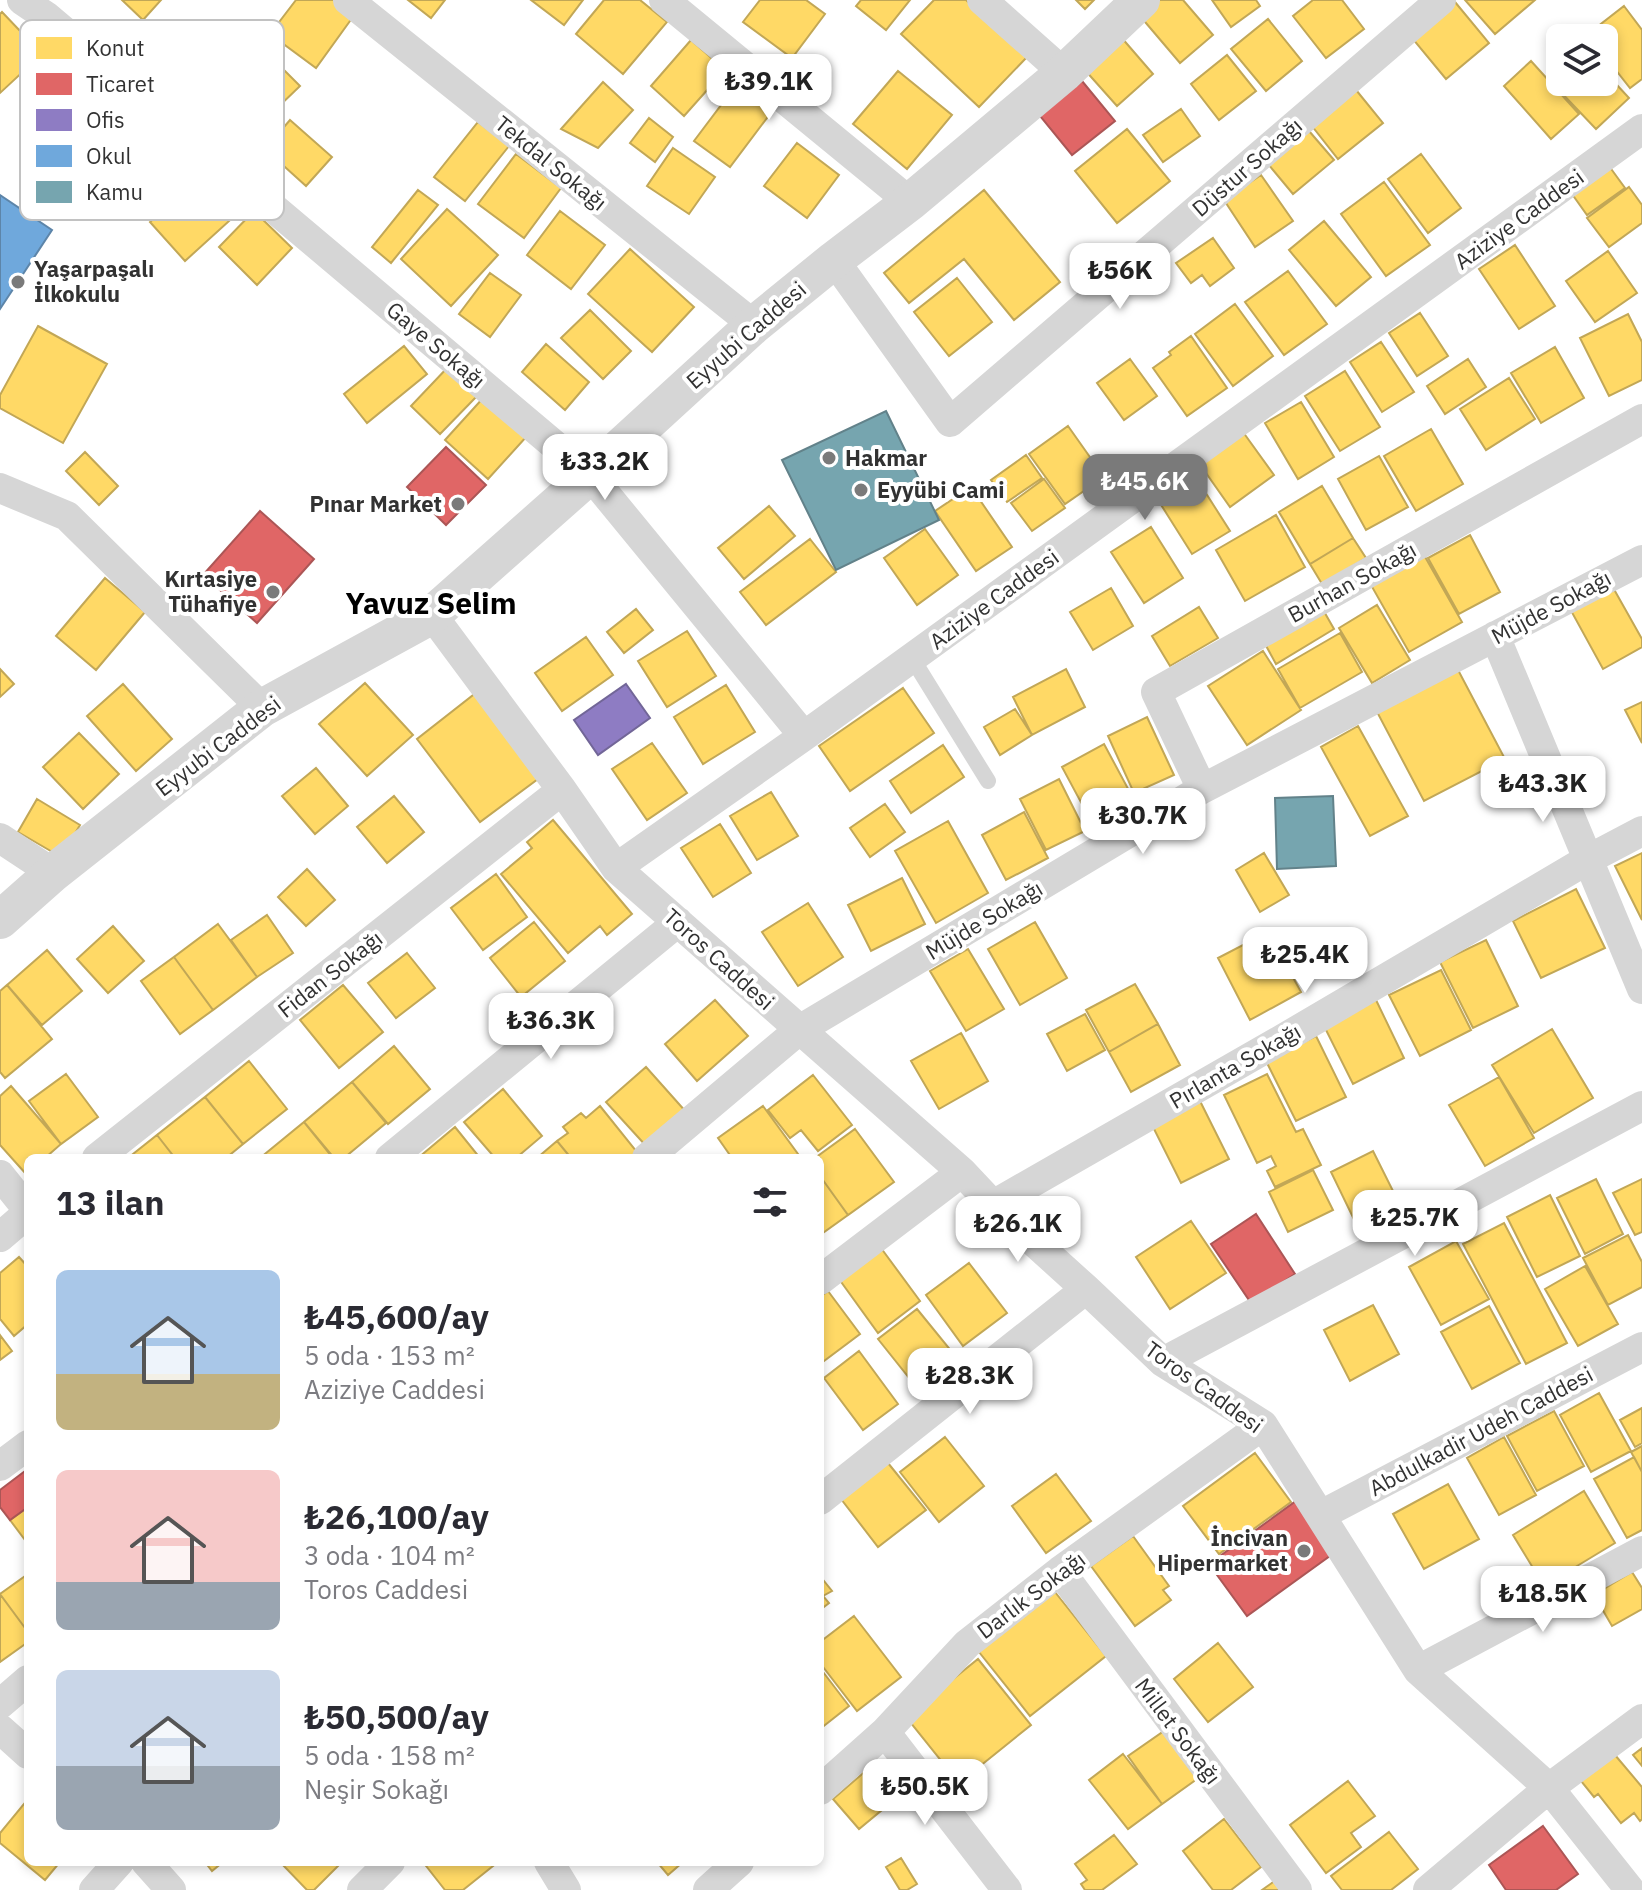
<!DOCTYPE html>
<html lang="tr">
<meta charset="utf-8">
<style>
body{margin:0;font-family:"IBM Plex Sans",sans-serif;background:#f7f7f7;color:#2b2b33;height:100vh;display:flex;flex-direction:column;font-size:30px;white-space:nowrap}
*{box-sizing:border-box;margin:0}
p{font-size:26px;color:#7c7c81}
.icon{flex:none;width:44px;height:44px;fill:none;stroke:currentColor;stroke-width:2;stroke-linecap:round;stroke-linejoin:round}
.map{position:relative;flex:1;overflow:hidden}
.drawer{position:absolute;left:24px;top:1154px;width:800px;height:712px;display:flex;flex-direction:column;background:#fff;border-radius:12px;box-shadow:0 4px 12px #0003}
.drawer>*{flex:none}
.buttons{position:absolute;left:1546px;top:24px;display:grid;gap:16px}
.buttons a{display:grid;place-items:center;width:72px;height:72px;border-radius:12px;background:#fff;box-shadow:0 4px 12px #0003;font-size:40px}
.price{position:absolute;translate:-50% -68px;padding:0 18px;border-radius:16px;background:#fff;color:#222;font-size:26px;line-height:52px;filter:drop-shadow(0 2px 4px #0008)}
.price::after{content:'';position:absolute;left:50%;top:48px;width:24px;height:18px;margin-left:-12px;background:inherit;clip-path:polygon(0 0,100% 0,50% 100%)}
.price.selected{background:#7a7a7a;color:#fff}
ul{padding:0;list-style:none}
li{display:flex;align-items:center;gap:24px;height:200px;padding:0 32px}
li span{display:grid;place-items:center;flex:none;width:224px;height:160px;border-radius:12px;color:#555}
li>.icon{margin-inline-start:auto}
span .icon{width:96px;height:96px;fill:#fffc;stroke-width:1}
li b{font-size:34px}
h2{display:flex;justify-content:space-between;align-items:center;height:96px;padding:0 32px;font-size:34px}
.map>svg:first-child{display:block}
.homes{fill:#ffd966;stroke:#c2a756;stroke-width:2}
.shops{fill:#e06666;stroke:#ac5656;stroke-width:2}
.offices{fill:#8e7cc3;stroke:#726698;stroke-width:2}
.schools{fill:#6fa8dc;stroke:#5d85a9;stroke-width:2}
.public{fill:#76a5af;stroke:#62828a;stroke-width:2}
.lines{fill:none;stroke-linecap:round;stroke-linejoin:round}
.service{stroke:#d6d6d6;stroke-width:16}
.minor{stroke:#d6d6d6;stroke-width:30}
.tertiary{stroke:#d6d6d6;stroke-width:38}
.poi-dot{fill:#7a7a7a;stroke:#fff;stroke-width:3}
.labels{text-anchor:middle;stroke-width:8;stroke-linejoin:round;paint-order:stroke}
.street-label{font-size:22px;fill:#323232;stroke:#fff}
.poi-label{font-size:22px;font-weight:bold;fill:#323232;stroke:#fff;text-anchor:start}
.district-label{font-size:30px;font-weight:bold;fill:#000;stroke:#fff}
.key{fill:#fff;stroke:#c2c2c2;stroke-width:2}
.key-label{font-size:22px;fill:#323232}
</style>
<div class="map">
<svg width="1642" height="1890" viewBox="0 0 1642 1890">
<rect width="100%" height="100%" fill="#fff"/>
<!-- homes -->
<path class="homes" d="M122 0H161L143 20Z
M296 0H336L355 14 316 68 270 34Z
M408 0H445L431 18Z
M531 0H583L564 25Z
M604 0H640L667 22 623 74 576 34Z
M760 0H806L825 14 792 58 743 22Z
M861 0H910L886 30 856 6Z
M934 0H966L1027 57 979 107 901 34Z
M1076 0H1094L1085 9Z
M1158 0H1183L1213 35 1180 63 1140 16Z
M1212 0H1256L1260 6 1231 27Z
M1313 0H1342L1364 29 1326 58 1293 16Z
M1465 0H1535L1495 34Z
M1455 2 1489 43 1446 79 1412 38Z
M1624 6 1642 30V79L1630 88 1604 55V38H1591L1588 34Z
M2 12 42 54 0 93V14Z
M1268 19 1302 61 1266 91 1231 49Z
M1121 37 1153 74 1117 106 1084 69Z
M691 40 725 70 684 116 651 86Z
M268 54 300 86 274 111 243 79Z
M1227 55 1256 91 1219 120 1191 84Z
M1531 61 1579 114 1551 139 1504 86Z
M898 71 952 115 907 169 853 124Z
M1604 71 1629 98 1596 129 1555 86 1560 81 1604 82Z
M603 82 633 110 598 148 561 129Z
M737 84 773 110 730 167 694 141Z
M1352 85 1383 123 1338 159 1308 121Z
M1181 109 1200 136 1163 162 1143 135Z
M649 118 673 137 655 162 630 143Z
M290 120 332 157 306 186 265 149Z
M478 122 509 146 465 201 434 177Z
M1303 124 1334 160 1293 194 1263 158Z
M1127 129 1170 181 1117 223 1075 171Z
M797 143 839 175 807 218 764 186Z
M673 148 715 177 689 214 647 186Z
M516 154 561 188 524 238 478 204Z
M1421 154 1461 208 1428 233 1388 179Z
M1609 166 1625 188 1587 215 1572 194Z
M205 173 239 212 185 261 150 222Z
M1261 175 1293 221 1255 247 1224 200Z
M1384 182 1430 245 1386 276 1341 214Z
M1629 187 1642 205V223L1609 247 1587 218Z
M418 190 438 205 391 263 372 247Z
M984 190 1060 282 1014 320 964 259 909 303 884 273Z
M447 209 498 255 451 306 401 259Z
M254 211 292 248 257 285 219 247Z
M560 211 605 245 571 289 527 255Z
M1324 221 1371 277 1336 306 1289 250Z
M1213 238 1234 268 1210 286 1202 275 1191 283 1176 263Z
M1515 245 1555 306 1519 329 1479 269Z
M630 249 694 307 652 352 588 294Z
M1608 251 1637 293 1595 322 1566 281Z
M1288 271 1327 324 1284 355 1245 302Z
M490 273 521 295 490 337 459 314Z
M957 278 992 322 949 356 914 312Z
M1235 304 1273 356 1233 386 1195 334Z
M590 310 631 351 603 379 561 338Z
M1420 313 1448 356 1417 376 1389 333Z
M1628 314 1642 342V380L1609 396 1580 338Z
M38 326 107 364 63 443 0 408V395Z
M1191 336 1227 388 1187 416 1153 368 1171 355 1169 352Z
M1381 342 1414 392 1382 412 1350 362Z
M546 344 589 382 565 410 522 372Z
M404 346 427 374 367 423 344 394Z
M1555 347 1584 398 1541 423 1511 373Z
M1130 359 1157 396 1124 420 1097 383Z
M1468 359 1486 387 1445 414 1427 386Z
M449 366 479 394 440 434 411 406Z
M1345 371 1380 427 1340 451 1305 396Z
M1509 378 1535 419 1486 450 1460 409Z
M484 397 527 436 488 479 445 440Z
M1301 402 1334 457 1298 479 1265 423Z
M1068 426 1104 477 1065 504 1029 454Z
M1431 429 1463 484 1416 511 1384 456Z
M1243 432 1274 475 1230 507 1199 463Z
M85 452 118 486 99 505 66 471Z
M1026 455 1042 478 1007 502 991 480Z
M1379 456 1408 507 1366 530 1338 479Z
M1195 476 1230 531 1192 554 1158 500Z
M1044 479 1065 508 1032 531 1011 503Z
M1322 486 1353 538 1310 564 1279 512Z
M971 487 1012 547 976 571 935 511Z
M769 506 795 536 744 579 718 548Z
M1276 515 1305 567 1245 601 1216 550Z
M1151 527 1183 578 1144 603 1111 552Z
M925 529 958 575 917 605 884 558Z
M1470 535 1500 592 1459 614 1428 558Z
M1353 538 1366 558 1322 584 1310 564Z
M810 539 836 572 766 625 740 592Z
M1420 548 1462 622 1409 652 1367 578Z
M105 578 145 612 96 670 56 636Z
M1611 584 1642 639V647L1603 669 1569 607Z
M1111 588 1133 626 1093 650 1070 612Z
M1377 605 1410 660 1372 683 1339 628Z
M1199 607 1218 638 1170 666 1152 636Z
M1322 608 1334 629 1276 664 1264 642Z
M636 609 653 630 624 653 607 632Z
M687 631 716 676 667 707 638 661Z
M1340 633 1362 672 1300 708 1278 669Z
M586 637 613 675 562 711 535 673Z
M1263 651 1301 710 1247 745 1208 686Z
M1457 668 1505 759 1424 801 1376 710Z
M0 669 14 684 0 697Z
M1066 669 1085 707 1032 735 1013 697Z
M365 683 413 735 367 776 319 724Z
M123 684 172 739 136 771 87 716Z
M726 685 755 732 703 764 674 717Z
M903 688 934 733 850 791 819 746Z
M477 692 542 776 480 822 417 739Z
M1642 702V743L1625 710Z
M1015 709 1032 735 1000 755 984 727Z
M1147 717 1174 775 1134 793 1108 736Z
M1358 726 1408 816 1370 836 1321 747Z
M79 733 119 774 83 809 43 767Z
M652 743 687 793 647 820 612 769Z
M1104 744 1133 798 1091 821 1062 767Z
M943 745 964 777 911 813 890 781Z
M316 768 348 806 315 834 282 796Z
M1059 779 1085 831 1046 850 1020 799Z
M771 792 798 836 757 860 730 816Z
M394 796 424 832 387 863 357 827Z
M37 799 80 825 61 857 18 832Z
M885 804 905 832 870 857 850 828Z
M1024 812 1048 858 1006 880 982 835Z
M553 820 632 914 607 935 600 926 568 953 501 874 532 848 527 842Z
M948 821 988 893 936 923 895 851Z
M720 824 751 873 713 897 681 848Z
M1264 853 1289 895 1260 912 1236 870Z
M1642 853V920L1615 866Z
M307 869 335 900 306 926 278 897Z
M496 874 527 917 483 950 451 908Z
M902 878 925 924 871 951 848 905Z
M1576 889 1605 948 1541 978 1513 921Z
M808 903 843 957 798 986 762 932Z
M267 915 293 953 257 977 231 940Z
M534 922 565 961 521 997 490 958Z
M1035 922 1067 978 1020 1005 988 949Z
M218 924 257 977 213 1010 174 957Z
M113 926 144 961 108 993 77 959Z
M1268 932 1301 992 1250 1020 1218 958Z
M1486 940 1518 1006 1473 1028 1440 962Z
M968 949 1004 1009 966 1031 930 971Z
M47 950 82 991 42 1025 7 985Z
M407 953 435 988 396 1018 368 983Z
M174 957 213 1010 180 1034 141 981Z
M1441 970 1471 1030 1420 1056 1389 995Z
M1135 984 1158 1024 1109 1052 1086 1010Z
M7 985 52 1039 5 1078 0 1072V991Z
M343 985 383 1032 339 1068 300 1020Z
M715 1000 748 1036 697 1081 665 1044Z
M1376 1000 1404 1058 1353 1084 1324 1026Z
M1085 1014 1105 1050 1067 1071 1047 1034Z
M1158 1024 1180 1065 1131 1092 1109 1052Z
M1552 1029 1593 1098 1534 1133 1492 1065Z
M961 1033 988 1081 939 1109 911 1061Z
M1316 1036 1346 1097 1296 1121 1266 1061Z
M394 1046 430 1089 388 1124 352 1082Z
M249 1061 287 1109 243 1144 205 1097Z
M646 1067 687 1113 648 1148 606 1102Z
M66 1074 98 1117 61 1144 29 1101Z
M1267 1074 1296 1132 1303 1129 1321 1165 1275 1187 1267 1171 1276 1166 1271 1156 1257 1163 1224 1095Z
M813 1075 852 1125 818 1151 801 1130 790 1138 768 1110Z
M1499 1077 1534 1138 1485 1166 1449 1105Z
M352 1082 386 1123 344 1158H334L304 1122Z
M11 1086 61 1144 45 1158H28V1172L26 1174 0 1145V1096Z
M503 1089 542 1136 516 1158H495L464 1122Z
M205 1097 243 1144 226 1158H175L157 1135Z
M1200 1101 1229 1159 1181 1183 1152 1125Z
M600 1106 637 1152 630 1158H571L557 1141 568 1133 563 1127 581 1113 586 1118Z
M763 1106 798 1154 792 1158H732L718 1138Z
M304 1122 333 1158H260Z
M455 1127 480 1158H418Z
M855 1129 894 1182 848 1215 820 1176V1158H815Z
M157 1135 175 1158H128Z
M557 1141 571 1158H537Z
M1373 1151 1404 1213 1361 1234 1331 1172Z
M1313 1170 1333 1210 1288 1232 1269 1192Z
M820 1176 848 1215 820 1235Z
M1596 1179 1623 1234 1585 1254 1557 1198Z
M1642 1179V1232L1635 1235 1613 1193Z
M1550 1195 1580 1256 1537 1277 1507 1217Z
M1191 1221 1226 1273 1170 1309 1136 1257Z
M1504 1223 1567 1343 1526 1364 1463 1244Z
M1628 1235 1642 1262V1287L1608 1305 1583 1258Z
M1456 1241 1489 1299 1441 1325 1409 1267Z
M881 1248 920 1301 878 1333 839 1279Z
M19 1257 28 1267V1324L14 1336 0 1319V1273Z
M969 1263 1007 1313 963 1346 926 1295Z
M1585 1266 1618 1324 1578 1346 1545 1289Z
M828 1291 860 1334 820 1364V1297Z
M1373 1305 1399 1354 1350 1381 1324 1330Z
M1489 1306 1520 1363 1472 1389 1441 1332Z
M917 1309 957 1358 918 1389 878 1339Z
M0 1335 12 1351 0 1360Z
M859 1351 898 1404 863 1430 824 1378Z
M1599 1393 1631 1451 1591 1472 1560 1415Z
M1642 1408V1443L1635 1447 1620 1420Z
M1554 1411 1584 1466 1537 1491 1507 1436Z
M945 1437 984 1486 939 1522 900 1472Z
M1504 1437 1536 1495 1499 1515 1467 1458Z
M1642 1446V1472L1631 1452Z
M1255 1453 1291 1502 1219 1554 1183 1506Z
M1634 1457 1642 1472V1530L1627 1538 1594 1479Z
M888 1463 926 1510 878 1547 841 1499Z
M1056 1474 1091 1521 1046 1553 1012 1506Z
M1448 1484 1479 1539 1424 1569 1393 1514Z
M1584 1491 1615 1543 1544 1586 1513 1535Z
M28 1507V1544L10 1520Z
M1133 1536 1169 1586 1163 1590 1171 1600 1135 1626 1091 1566Z
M1632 1572 1642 1588V1609L1612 1626 1594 1595Z
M28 1574V1632L0 1594Z
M820 1576 832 1591 823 1596 829 1603 820 1610Z
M1051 1587 1106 1656 1030 1716 975 1647Z
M0 1594 28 1632V1642L0 1662Z
M854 1616 901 1677 857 1711 820 1663V1642Z
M1218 1643 1253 1687 1208 1722 1174 1679Z
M978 1659 1031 1725 959 1783 906 1717Z
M820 1668 849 1706 820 1729Z
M1164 1731 1197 1779 1162 1804 1128 1756Z
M1642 1748V1766L1633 1755Z
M1123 1754 1162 1804 1128 1829 1089 1780Z
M1615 1755 1642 1787V1819L1640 1821 1634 1813 1621 1823 1598 1794 1594 1797 1581 1781Z
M868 1769 894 1800 859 1829 833 1799Z
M1348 1781 1375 1816 1351 1833 1361 1847 1326 1873 1290 1825Z
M28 1799V1862H60L45 1880 0 1843V1833Z
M1224 1819 1261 1867 1231 1890H1213L1183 1851Z
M1389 1832 1418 1869 1391 1890H1342L1331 1876Z
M1114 1835 1137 1864 1102 1890H1085L1081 1884 1087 1880 1075 1864Z
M901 1858 917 1884 907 1890H900L886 1867Z
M205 1862H223L212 1871Z
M280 1862H336L339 1865 314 1890H307Z
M423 1862H498L463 1890H445Z
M657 1862H683L668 1875Z
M1276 1880 1284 1890H1262Z"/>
<!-- shops -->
<path class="shops" d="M1082 81 1115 121 1072 155 1040 116Z
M446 447 486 485 446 525 407 487Z
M260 511 314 559 257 623 203 575Z
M1256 1214 1295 1274 1251 1303 1211 1244Z
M25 1471 28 1474V1507L10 1520 0 1507V1490Z
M1296 1501 1334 1553 1247 1616 1209 1564Z
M1543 1826 1578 1874 1556 1890H1506L1489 1865Z"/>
<!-- offices -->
<path class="offices" d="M626 684 650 718 598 755 574 720Z"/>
<!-- schools -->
<path class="schools" d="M0 195 52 230 0 309Z"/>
<!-- public -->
<path class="public" d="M886 411 939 520 836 570 782 460Z
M1333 796 1336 866 1277 869 1275 798Z"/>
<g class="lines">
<!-- service -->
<path class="service" d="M912 658 988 781"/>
<!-- minor -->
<path class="minor" d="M22 0 47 17 590 475 804 736
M348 0 754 325
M664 0 910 202
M982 0 1064 73
M834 260 950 422 1441 0
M0 488 67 516 262 708
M432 615 562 790 616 868 962 1172 993 1205 1086 1289 1163 1362 1263 1425 1418 1670 1549 1788 1630 1890
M1495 636 1642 989
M1202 789 1156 692 1642 419
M0 838 53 873
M616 868 804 736 1642 129
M97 1158 562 790
M390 1158 678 922
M647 1158 799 1030 1202 789 1642 560
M0 1175 28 1210
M993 1205 1286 1037 1587 860 1642 831
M0 1237 28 1213
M820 1280 962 1172
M1163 1362 1642 1106
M0 1466 28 1445
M820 1500 1086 1289
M1321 1515 1642 1347
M1060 1571 1297 1890
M1418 1670 1642 1551
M0 1704 28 1680
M0 1729 28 1754
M885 1732 1007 1890
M820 1790 885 1732 967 1644 1060 1571 1263 1425
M146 1862 171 1890
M549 1862 566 1890
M94 1890 119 1862
M362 1890 390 1862
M708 1890 739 1862
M1428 1890 1549 1788 1642 1719"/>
<!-- tertiary -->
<path class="tertiary" d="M0 920 53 873 262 708 432 615 590 475 754 325 834 260 910 202 1064 73 1141 0"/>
</g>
<!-- markers -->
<g class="poi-dot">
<circle cx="18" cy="282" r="8"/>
<circle cx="829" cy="458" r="8"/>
<circle cx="861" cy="490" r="8"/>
<circle cx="458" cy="504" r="8"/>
<circle cx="273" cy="592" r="8"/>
<circle cx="1304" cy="1551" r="8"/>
</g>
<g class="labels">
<!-- street labels -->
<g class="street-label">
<text transform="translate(551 163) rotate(39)" y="8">Tekdal Sokağı</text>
<text transform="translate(1247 167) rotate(-41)" y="8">Düstur Sokağı</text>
<text transform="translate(1519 219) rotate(-36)" y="8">Aziziye Caddesi</text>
<text transform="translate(746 335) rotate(-41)" y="8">Eyyubi Caddesi</text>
<text transform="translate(436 345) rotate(40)" y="8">Gaye Sokağı</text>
<text transform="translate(1352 582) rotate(-29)" y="8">Burhan Sokağı</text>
<text transform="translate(994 599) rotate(-36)" y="8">Aziziye Caddesi</text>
<text transform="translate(1551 607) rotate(-28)" y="8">Müjde Sokağı</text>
<text transform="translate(218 746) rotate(-37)" y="8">Eyyubi Caddesi</text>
<text transform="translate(984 920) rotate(-31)" y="8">Müjde Sokağı</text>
<text transform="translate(719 959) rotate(42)" y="8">Toros Caddesi</text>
<text transform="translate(330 974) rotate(-38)" y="8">Fidan Sokağı</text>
<text transform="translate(1235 1066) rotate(-30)" y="8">Pırlanta Sokağı</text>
<text transform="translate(1204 1387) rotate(36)" y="8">Toros Caddesi</text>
<text transform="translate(1481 1431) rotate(-28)" y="8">Abdulkadir Udeh Caddesi</text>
<text transform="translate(1031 1595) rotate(-37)" y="8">Darlık Sokağı</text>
<text transform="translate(1178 1731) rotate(53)" y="8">Millet Sokağı</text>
</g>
<!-- poi labels -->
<g class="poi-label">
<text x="34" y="277">Yaşarpaşalı<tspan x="34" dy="25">İlkokulu</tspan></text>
<text x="845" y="466">Hakmar</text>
<text x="877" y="498">Eyyübi Cami</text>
<text x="442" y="512" text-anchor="end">Pınar Market</text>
<text x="257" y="587" text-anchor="end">Kırtasiye<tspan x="257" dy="25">Tühafiye</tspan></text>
<text x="1288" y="1546" text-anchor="end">İncivan<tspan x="1288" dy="25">Hipermarket</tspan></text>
</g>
<!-- district labels -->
<g class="district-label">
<text x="431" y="614">Yavuz Selim</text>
</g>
</g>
<!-- legend -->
<rect x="20" y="20" width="264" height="200" rx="12" class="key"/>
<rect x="36" y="37" width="36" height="22" fill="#ffd966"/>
<rect x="36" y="73" width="36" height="22" fill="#e06666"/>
<rect x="36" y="109" width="36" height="22" fill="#8e7cc3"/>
<rect x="36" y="145" width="36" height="22" fill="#6fa8dc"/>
<rect x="36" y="181" width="36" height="22" fill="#76a5af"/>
<g class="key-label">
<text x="86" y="56">Konut</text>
<text x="86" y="92">Ticaret</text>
<text x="86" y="128">Ofis</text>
<text x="86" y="164">Okul</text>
<text x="86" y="200">Kamu</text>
</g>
</svg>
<div class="buttons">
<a><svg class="icon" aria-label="layers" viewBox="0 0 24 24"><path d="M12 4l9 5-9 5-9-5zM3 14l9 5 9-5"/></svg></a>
</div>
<b class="price" style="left:769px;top:122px">₺39.1K</b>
<b class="price" style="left:1120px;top:311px">₺56K</b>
<b class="price" style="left:605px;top:502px">₺33.2K</b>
<b class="price selected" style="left:1145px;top:522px">₺45.6K</b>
<b class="price" style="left:1543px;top:824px">₺43.3K</b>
<b class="price" style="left:1143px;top:856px">₺30.7K</b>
<b class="price" style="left:1305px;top:995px">₺25.4K</b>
<b class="price" style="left:551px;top:1061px">₺36.3K</b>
<b class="price" style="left:1415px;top:1258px">₺25.7K</b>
<b class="price" style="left:1018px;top:1264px">₺26.1K</b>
<b class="price" style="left:970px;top:1416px">₺28.3K</b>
<b class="price" style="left:1543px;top:1634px">₺18.5K</b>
<b class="price" style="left:925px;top:1827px">₺50.5K</b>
<section class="drawer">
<h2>13 ilan<svg class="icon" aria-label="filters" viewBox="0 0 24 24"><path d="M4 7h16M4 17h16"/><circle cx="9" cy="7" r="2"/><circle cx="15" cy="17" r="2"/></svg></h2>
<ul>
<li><span style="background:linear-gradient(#a9c7e8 65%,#c2b280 0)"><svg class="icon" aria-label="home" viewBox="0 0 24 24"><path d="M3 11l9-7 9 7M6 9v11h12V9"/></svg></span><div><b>₺45,600/ay</b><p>5 oda · 153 m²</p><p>Aziziye Caddesi</p></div></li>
<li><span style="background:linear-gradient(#f6c9c9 70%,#9aa5b1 0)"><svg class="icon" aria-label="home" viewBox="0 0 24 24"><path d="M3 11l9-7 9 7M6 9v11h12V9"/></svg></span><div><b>₺26,100/ay</b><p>3 oda · 104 m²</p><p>Toros Caddesi</p></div></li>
<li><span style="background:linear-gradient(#c9d6e8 60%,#9aa5b1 0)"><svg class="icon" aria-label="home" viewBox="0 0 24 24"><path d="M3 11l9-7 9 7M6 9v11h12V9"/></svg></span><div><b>₺50,500/ay</b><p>5 oda · 158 m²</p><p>Neşir Sokağı</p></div></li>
</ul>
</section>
</div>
